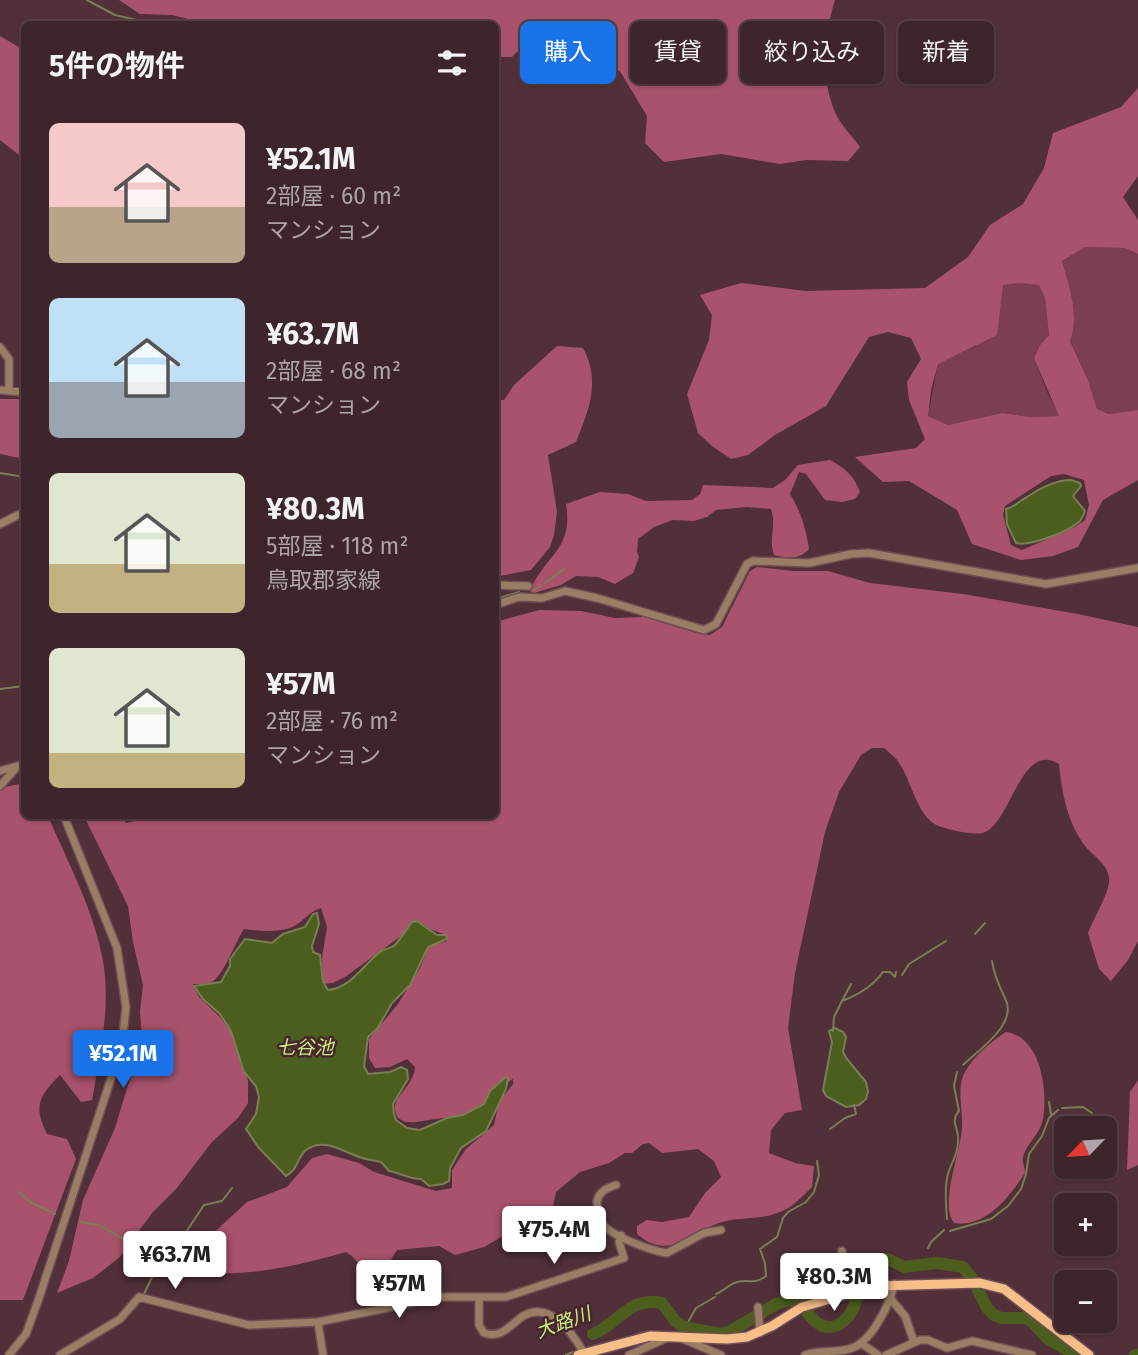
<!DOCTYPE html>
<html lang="ja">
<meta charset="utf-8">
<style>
body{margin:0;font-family:"Fira Sans","Noto Sans JP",sans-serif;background:#493037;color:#f1f3f6;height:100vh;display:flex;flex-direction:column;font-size:26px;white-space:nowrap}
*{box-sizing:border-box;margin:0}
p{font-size:23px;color:#ada4a9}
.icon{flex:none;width:38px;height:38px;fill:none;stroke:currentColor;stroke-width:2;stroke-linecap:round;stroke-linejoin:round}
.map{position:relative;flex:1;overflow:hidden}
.details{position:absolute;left:21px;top:21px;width:478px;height:798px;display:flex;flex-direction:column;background:#3e242b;border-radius:10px;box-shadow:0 2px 5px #0004,0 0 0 2px #574147}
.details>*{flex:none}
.hud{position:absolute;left:520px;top:21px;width:513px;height:63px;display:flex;gap:14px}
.needle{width:46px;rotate:245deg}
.controls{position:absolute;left:1054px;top:1116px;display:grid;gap:14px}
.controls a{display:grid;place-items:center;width:63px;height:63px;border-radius:10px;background:#3e242b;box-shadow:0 2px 5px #0004,0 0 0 2px #574147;font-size:35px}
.price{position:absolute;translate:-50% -60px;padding:0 16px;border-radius:7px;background:#fff;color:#222;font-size:23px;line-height:46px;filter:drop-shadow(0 2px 4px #0008)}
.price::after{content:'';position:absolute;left:50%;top:42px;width:21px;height:16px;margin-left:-10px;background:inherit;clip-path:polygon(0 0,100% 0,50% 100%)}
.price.on{background:#1a73e8;color:#fff}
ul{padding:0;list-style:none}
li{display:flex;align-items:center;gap:21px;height:175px;padding:0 28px}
li span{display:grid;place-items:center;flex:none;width:196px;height:140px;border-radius:10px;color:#555}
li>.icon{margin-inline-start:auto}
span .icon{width:84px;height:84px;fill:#fffc;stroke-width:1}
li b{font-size:30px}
h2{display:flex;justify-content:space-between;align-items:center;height:84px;padding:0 28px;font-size:30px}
.tag{padding:0 24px;border-radius:10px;background:#3e242b;box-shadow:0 2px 5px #0004,0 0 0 2px #574147;font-size:24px;line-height:63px}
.tag.on{background:#1a73e8;color:#fff}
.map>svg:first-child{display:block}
.green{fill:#7b3f4f}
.forest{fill:#a8536b;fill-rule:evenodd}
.water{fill:#4c5e1e;stroke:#797f53;stroke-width:2}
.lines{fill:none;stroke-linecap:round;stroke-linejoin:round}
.stream{stroke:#797f53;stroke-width:2}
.river{stroke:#4c5e1e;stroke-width:12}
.minor-casing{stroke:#6f4f57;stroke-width:10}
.major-casing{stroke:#6f4f57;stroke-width:12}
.minor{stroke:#9a7e64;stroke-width:7}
.major{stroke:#f8be87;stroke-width:9}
.labels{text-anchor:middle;stroke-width:5;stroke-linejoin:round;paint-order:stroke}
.water-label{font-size:19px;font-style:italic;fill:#c9ed7d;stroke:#47262f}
</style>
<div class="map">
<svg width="1138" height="1355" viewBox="0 0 1138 1355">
<rect width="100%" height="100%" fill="#523039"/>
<!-- green -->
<path class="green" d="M1085 247 1125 248 1138 254V410L1109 414 1097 409 1088 380 1070 340C1080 316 1069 286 1062 261Z
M1019 283 1039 285 1045 298 1049 335 1040 345 1034 358 1047 392 1060 416 1029 417 1002 413 948 425 928 416 938 363 976 346 1003 285Z"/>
<!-- forest -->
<path class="forest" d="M119 0H835C824 36 820 76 835 112 840 124 852 136 860 147L848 161 806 160 780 164 721 154 664 162 645 143 647 116 621 73 603 55 586 48 540 37 529 40 512 57H495V24H209L172 15 140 14Z
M0 36 24 50V159L0 140Z
M1138 88V176L1123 197 1138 220V254L1125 248 1085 247 1062 261C1069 286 1080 315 1070 341L1088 380 1097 409 1109 414 1138 410V480L1103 500 1078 547 1053 556 1021 560 972 544 957 510 909 481 883 482 855 457 916 448 925 439 909 400 907 382 921 359 911 338 888 332 869 337 826 406 775 435 748 455 731 459 712 446 698 433 687 394 709 340 712 315 700 295 741 283 806 291 925 288 968 257 990 225 1023 204 1044 168 1053 133 1121 107ZM1019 283 1039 285 1045 298 1049 335 1040 345 1034 358 1059 416 1029 417 1002 413 948 425 928 416 931 390 938 364 997 335 1003 285ZM1064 474 1084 480 1089 505 1085 520 1075 527 1022 550 1011 545 1003 515 1005 506 1051 476Z
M557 346 583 348C601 382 589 409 576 442L548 455 557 512 554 535 550 547 531 570 495 577V400H504L514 385Z
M0 399H24V459L0 454Z
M830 460C846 469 854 476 860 492L855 499 842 502 825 500 806 474 799 472 790 494C801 512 806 529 809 549 799 560 788 558 774 555 768 538 777 527 771 509L747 507 716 510 707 517 694 521 673 520 654 527 638 539 637 552 639 557 633 573 615 584 598 577 576 576 561 585 534 593 530 591C544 556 574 550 566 504L600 492 628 494 646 501 692 500 700 494 703 485 773 488 785 480 798 465Z
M757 567 793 571H828L870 583 963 594 1078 614 1138 627V941L1128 960 1111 981 1099 969 1088 933C1093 920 1108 895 1109 882 1110 865 1095 858 1086 847 1067 823 1062 793 1059 764 1020 740 1011 826 982 833 973 835 948 830 939 826 917 818 912 781 899 763 896 757 889 753 884 748H872L861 755 839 792 825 832 795 973 788 1028 802 1110 785 1113 771 1130 769 1153 795 1163 814 1166 812 1187C802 1197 791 1209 777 1213 760 1220 740 1217 722 1222 690 1232 670 1262 637 1234V1226L647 1220 662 1222 689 1217 705 1193 721 1177 714 1161 698 1149 662 1153 649 1143 643 1144 632 1153H625L609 1163 580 1172 556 1192 549 1226 510 1232 484 1247 455 1255 439 1246 397 1250 385 1269 365 1271 352 1256 346 1252C303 1264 259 1275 214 1273 203 1272 194 1266 185 1259L247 1202 287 1187 312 1158 327 1154 359 1163 374 1172 436 1191 452 1188V1170L466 1149 494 1125 499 1102 513 1084V1079C498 1087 494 1103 478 1111 466 1117 449 1117 436 1119 423 1120 397 1130 395 1109 394 1095 414 1086 415 1067L407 1059 390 1067 375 1068 369 1058V1039L398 1004 420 968 429 946 447 941 446 935 430 929 420 922 345 977 333 983 323 984 322 958 327 927 321 908C311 911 307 917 299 923 286 934 260 931 244 929 235 942 223 978 210 983 205 984 198 984 193 984L199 997 220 1017 233 1034 248 1081V1103L238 1118 212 1142 176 1189 152 1213 120 1257 93 1278 57 1293 69 1261 83 1200 115 1128 128 1085 143 1051 140 1011 143 985 133 942 128 906 84 816H122L126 823 156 816H495V622L539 610 581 611 615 618 645 617 696 633 710 635 722 627 750 571Z
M24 783V816H48C68 863 94 910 103 961 111 1007 100 1055 92 1100L81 1102 60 1075C39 1096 33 1106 47 1134L67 1139 76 1159 23 1300H0V788Z
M1006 1032C1041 1037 1048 1090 1043 1119 1041 1133 1026 1144 1023 1157 1022 1161 1025 1169 1025 1173 1009 1197 986 1228 954 1223 939 1204 961 1151 962 1128 963 1113 958 1093 962 1079 968 1061 990 1042 1006 1032Z
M1138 1080V1165L1127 1170 1130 1092Z"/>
<!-- water -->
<path class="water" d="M1071 480 1080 483 1081 486 1073 496 1085 511C1084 514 1082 518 1080 521 1070 531 1029 547 1016 543L1007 524 1006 509C1015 507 1019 501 1027 497 1039 489 1056 480 1071 480Z
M317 913 319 924 312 946 313 952 320 955 323 982 328 990C351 988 363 965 380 952 385 948 391 949 395 945 401 938 407 929 412 922L417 921 437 935H446L447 939 428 947 410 985 392 1003 377 1029 368 1037 364 1066 368 1074 390 1072 401 1067 407 1070 408 1079 393 1104 394 1114 396 1120 407 1128 420 1130 447 1118 463 1115 484 1104 490 1091 506 1077 508 1078 506 1089 486 1131 461 1148 450 1168 449 1181 443 1184 429 1186 421 1179C408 1179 401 1173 389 1171L381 1162C372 1160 362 1159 354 1155 339 1149 322 1138 306 1150 296 1159 298 1170 286 1176L259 1148 246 1129 256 1114 259 1097 256 1086 244 1072 231 1031 220 1014 203 999 194 986 221 982 230 966V959L245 939 272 943 283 934 305 927 313 914Z
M835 1028 843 1032 846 1037 843 1052 847 1059 866 1082 868 1092 866 1099 859 1105 846 1107 826 1096 823 1090 832 1042 829 1031Z"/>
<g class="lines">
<!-- stream -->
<path class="stream" d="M87 0 115 15 153 24
M0 473 24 477
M545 583 564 569
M534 590 541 586
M495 599 519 592
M0 689 24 686
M975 934 985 923
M902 975 909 964 946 941
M842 1001 851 984
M833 1031 834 1017 842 1001C858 995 873 986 883 972H890L895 977 896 972
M963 1065C978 1050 1019 1024 1005 998 999 986 994 975 992 961
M1049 1102 1051 1114
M1062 1108 1083 1107 1092 1113
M830 1129 845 1118 856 1114 854 1105
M19 1192 30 1202 55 1214
M947 1219C946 1207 944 1187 948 1174 952 1161 959 1153 958 1137 958 1127 950 1121 959 1111L954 1086 957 1072
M80 1222 99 1225 132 1244
M950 1231 991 1219 1008 1206 1021 1189 1026 1174 1029 1154 1042 1136 1049 1118 1058 1110
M136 1248 151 1251 161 1259
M928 1248 931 1242 944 1230
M144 1294 156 1269 182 1238 204 1205 222 1201 232 1188
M716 1294C724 1291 729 1284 737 1282 750 1279 754 1285 766 1276L765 1263 760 1249 777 1237 783 1218 788 1212 806 1202 814 1192 819 1175 817 1161
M134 1309 140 1302
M687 1324 696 1308 715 1297
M668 1332H679
M637 1334 648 1332
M566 1355 573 1352"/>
<!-- river -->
<path class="river" d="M593 1334C619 1324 628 1296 662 1303L676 1322 687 1328 722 1334 731 1331 776 1304 789 1300 801 1302C806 1310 810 1319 819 1324 838 1335 855 1313 857 1295 859 1283 856 1274 861 1262L888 1259 904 1267 937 1263 963 1267 972 1278 987 1308 994 1315 1001 1318H1025L1031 1321 1048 1339 1076 1355
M1135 1355H1138"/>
<!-- minor casing -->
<g class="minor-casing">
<path id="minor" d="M0 347 9 359V391
M0 390 24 392
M0 524 24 512
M495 585 528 586
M495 605 519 597 542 598 565 591 597 598 704 630 716 624 747 564 753 561 809 563 851 554 869 553 1046 584 1138 568
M0 771 24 764
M0 786 16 768
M616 1185C607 1188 599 1191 597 1202 597 1209 598 1217 602 1223 610 1236 652 1251 667 1253L704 1233 721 1230
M842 1251 849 1294
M479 1297V1325L484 1333C502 1339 510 1325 523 1316 550 1300 573 1334 584 1353
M890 1298 905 1316 914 1342
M758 1307 760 1333
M318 1322 323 1355
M683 1339 721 1355
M861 1343 878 1355
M9 1355 26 1334 38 1301 122 1045 126 1007 117 948 64 816
M60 1355 120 1319 139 1297 249 1325 318 1322 441 1297H506L624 1258 619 1242 621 1235
M629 1355 669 1337
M805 1355C820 1350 834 1353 849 1349 871 1344 890 1304 894 1284
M886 1355 920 1340H928L947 1348 972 1341 1032 1355"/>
</g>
<!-- major casing -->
<g class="major-casing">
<path id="major" d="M578 1355 650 1336 727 1339 747 1337 772 1326 802 1307 875 1286 980 1283 1004 1289 1089 1355"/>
</g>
<!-- minor -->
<use href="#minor" class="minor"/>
<!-- major -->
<use href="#major" class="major"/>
</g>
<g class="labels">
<!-- water labels -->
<g class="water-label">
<text x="305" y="1054">七谷池</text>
<text transform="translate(563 1322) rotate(-20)" y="7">大路川</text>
</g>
</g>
</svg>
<div class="controls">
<a><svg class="needle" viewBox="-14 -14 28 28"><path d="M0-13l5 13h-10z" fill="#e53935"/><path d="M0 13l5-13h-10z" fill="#ada4a9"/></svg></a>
<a>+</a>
<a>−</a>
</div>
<b class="price on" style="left:123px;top:1090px">¥52.1M</b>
<b class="price" style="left:554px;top:1266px">¥75.4M</b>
<b class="price" style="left:175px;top:1291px">¥63.7M</b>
<b class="price" style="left:834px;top:1313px">¥80.3M</b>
<b class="price" style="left:399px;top:1320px">¥57M</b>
<div class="hud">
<a class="tag on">購入</a>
<a class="tag">賃貸</a>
<a class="tag">絞り込み</a>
<a class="tag">新着</a>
</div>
<section class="details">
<h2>5件の物件<svg class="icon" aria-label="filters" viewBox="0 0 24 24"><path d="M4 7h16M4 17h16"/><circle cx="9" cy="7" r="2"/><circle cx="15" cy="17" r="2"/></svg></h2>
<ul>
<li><span style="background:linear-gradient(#f6c9c9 60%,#b9a48a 0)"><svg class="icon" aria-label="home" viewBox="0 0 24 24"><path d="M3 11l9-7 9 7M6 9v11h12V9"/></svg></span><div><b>¥52.1M</b><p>2部屋 · 60 m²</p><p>マンション</p></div></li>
<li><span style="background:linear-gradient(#bfe0f5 60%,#9aa5b1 0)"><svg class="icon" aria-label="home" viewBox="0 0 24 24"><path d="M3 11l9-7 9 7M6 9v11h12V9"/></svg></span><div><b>¥63.7M</b><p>2部屋 · 68 m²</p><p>マンション</p></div></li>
<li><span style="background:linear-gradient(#dfe7d0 65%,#c2b280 0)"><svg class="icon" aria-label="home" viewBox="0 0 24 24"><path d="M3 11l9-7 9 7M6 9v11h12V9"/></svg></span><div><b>¥80.3M</b><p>5部屋 · 118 m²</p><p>鳥取郡家線</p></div></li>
<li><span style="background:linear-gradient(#dfe7d0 75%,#c2b280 0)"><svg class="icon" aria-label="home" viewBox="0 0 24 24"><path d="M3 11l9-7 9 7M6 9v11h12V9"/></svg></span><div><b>¥57M</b><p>2部屋 · 76 m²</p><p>マンション</p></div></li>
</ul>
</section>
</div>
